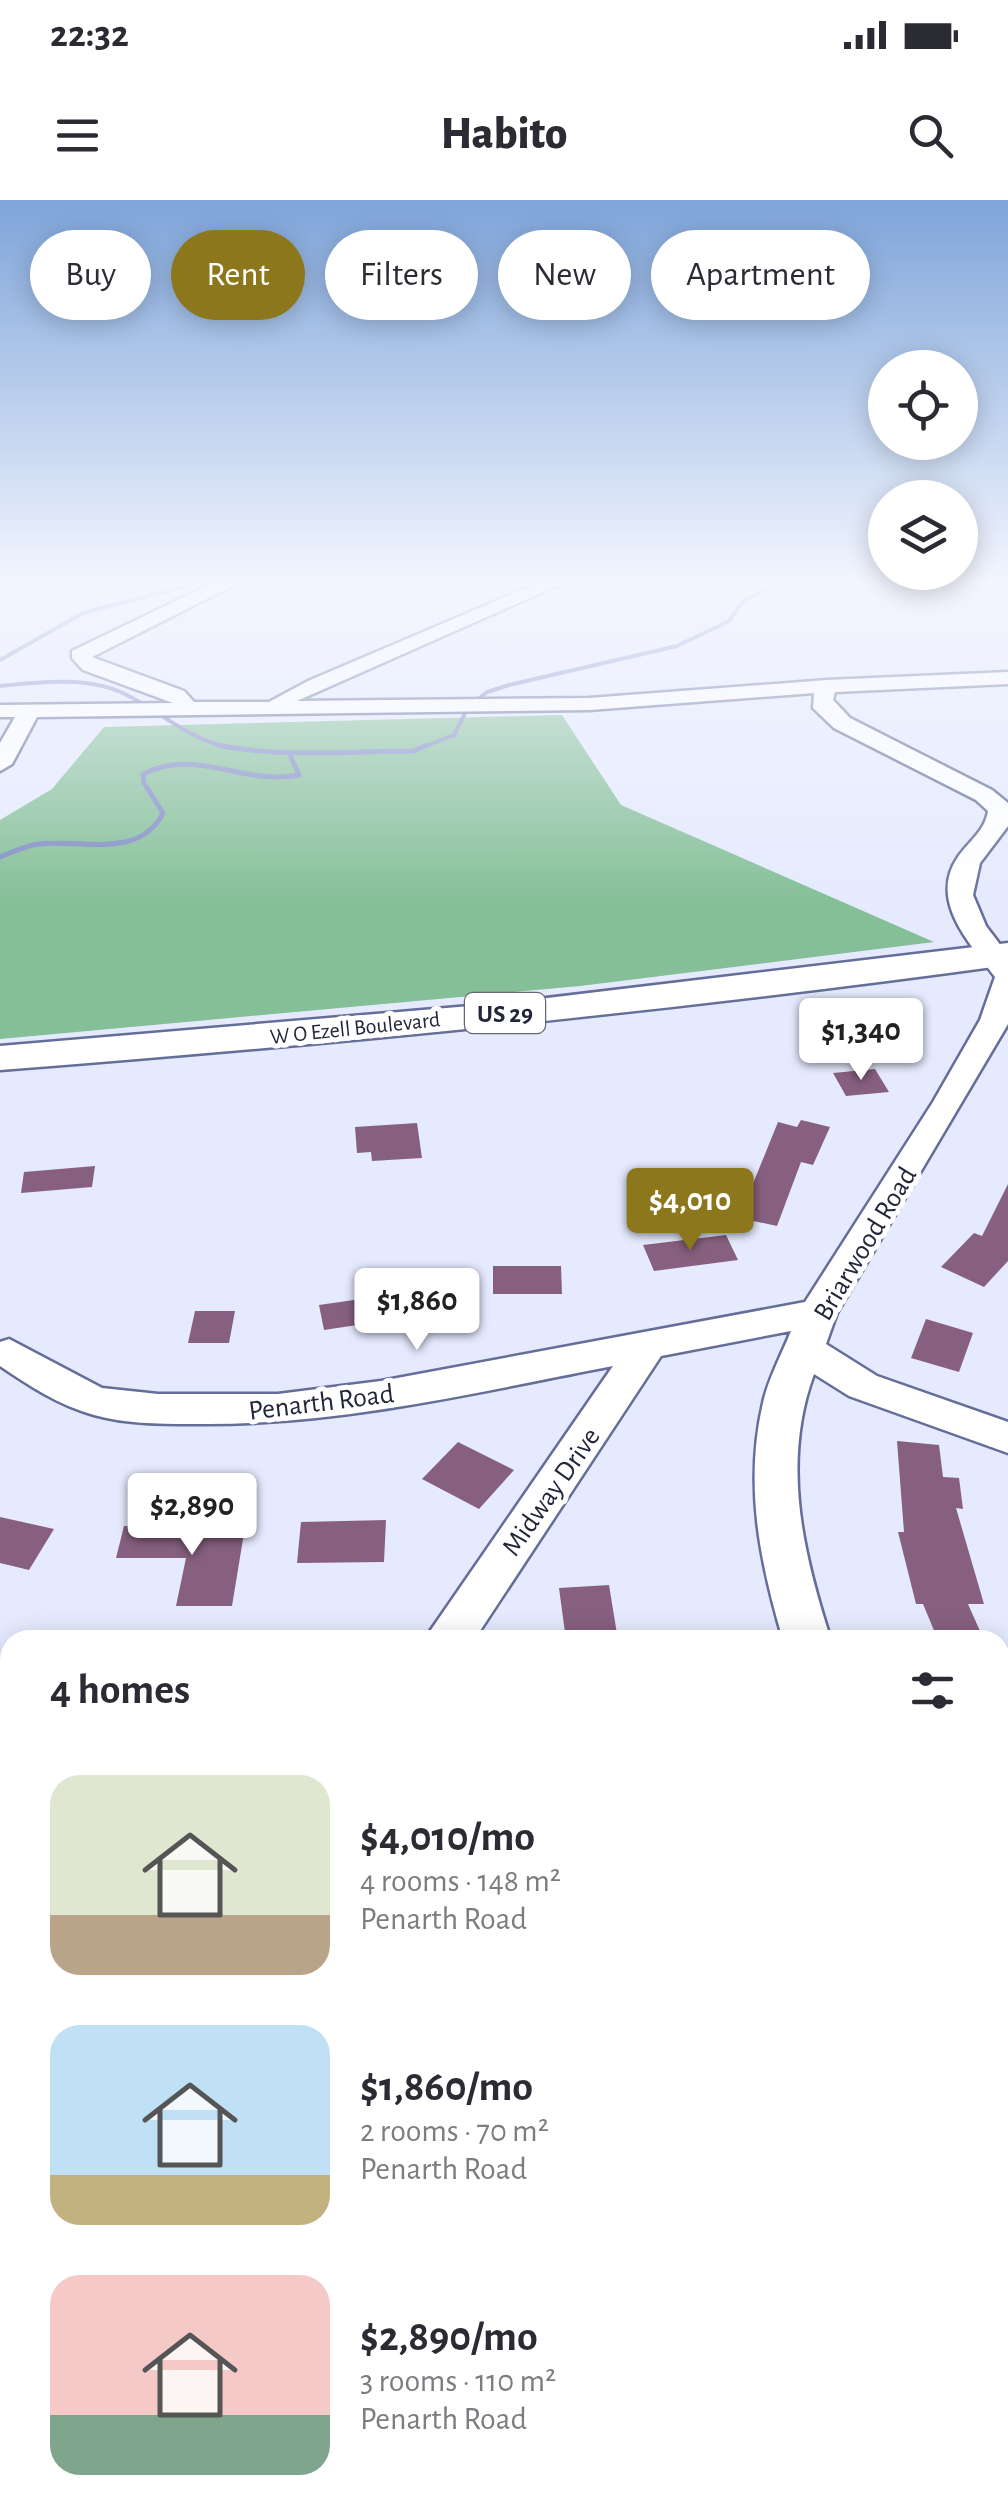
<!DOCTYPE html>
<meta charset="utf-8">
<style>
body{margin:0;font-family:"Alegreya Sans",sans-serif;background:#f2f2f3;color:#2b2b33;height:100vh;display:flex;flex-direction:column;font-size:38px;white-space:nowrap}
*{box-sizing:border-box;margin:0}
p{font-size:32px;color:#7c7c81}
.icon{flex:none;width:55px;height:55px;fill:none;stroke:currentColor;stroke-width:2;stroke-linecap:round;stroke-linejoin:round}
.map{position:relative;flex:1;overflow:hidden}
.panel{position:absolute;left:0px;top:1430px;width:1010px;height:890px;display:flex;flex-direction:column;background:#fff;border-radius:30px 30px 0 0;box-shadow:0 5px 25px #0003}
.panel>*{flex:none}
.top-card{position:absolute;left:30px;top:30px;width:950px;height:90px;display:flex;gap:20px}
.buttons{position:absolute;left:868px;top:150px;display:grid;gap:20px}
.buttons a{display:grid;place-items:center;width:110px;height:110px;border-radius:50%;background:#fff;box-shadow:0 5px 25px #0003;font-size:50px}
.price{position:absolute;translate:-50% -85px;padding:0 22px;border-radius:10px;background:#fff;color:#222;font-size:32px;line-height:65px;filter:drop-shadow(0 2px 5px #0008)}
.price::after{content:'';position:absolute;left:50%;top:60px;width:30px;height:22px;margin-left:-15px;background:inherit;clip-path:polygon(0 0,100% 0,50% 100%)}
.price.selected{background:#8d771c;color:#fff}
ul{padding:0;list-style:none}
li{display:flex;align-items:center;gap:30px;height:250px;padding:0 50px}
li span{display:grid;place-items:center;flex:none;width:280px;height:200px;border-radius:30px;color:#555}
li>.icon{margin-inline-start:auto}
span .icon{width:120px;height:120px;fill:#fffc;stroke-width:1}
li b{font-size:42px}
h2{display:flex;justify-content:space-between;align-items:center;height:120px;padding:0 50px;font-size:42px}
.chip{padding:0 35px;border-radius:45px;background:#fff;box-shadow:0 5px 25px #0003;font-size:35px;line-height:90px}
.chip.selected{background:#8d771c;color:#fff}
.status{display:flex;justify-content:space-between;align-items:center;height:70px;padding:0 50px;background:#fff;direction:ltr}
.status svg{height:28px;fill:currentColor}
header{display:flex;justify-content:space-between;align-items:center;height:130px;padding:0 50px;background:#fff;font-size:45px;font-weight:800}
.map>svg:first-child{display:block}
.forest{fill:#84bf97}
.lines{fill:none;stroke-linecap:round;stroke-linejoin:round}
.stream-far1{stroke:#7f8bc2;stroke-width:4}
.stream{stroke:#7f8bc2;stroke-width:5}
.building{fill:#87607f}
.minor-casing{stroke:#656e98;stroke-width:5}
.major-casing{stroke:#656e98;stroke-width:5}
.minor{fill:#fff;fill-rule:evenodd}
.major{fill:#fff;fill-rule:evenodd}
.labels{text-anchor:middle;stroke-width:10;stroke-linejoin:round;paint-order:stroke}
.far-street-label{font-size:22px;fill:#222638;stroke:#fff}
.shield{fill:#fff;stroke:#646774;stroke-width:2.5}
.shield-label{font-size:25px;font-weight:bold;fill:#222638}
.street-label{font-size:28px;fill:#222638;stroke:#fff}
</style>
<div class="status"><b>22:32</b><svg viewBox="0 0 49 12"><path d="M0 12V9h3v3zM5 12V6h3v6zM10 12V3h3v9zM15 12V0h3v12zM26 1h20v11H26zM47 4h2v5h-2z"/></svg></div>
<header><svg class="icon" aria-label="menu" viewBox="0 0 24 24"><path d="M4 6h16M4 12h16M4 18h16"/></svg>Habito<svg class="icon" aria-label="search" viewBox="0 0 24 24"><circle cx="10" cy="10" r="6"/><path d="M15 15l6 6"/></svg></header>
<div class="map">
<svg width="1008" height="2320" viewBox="0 0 1008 2320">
<rect width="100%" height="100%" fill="#e5eafe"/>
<!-- forest -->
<path class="forest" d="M562 515 621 605 934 742 580 786 0 839V620L52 589 104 527Z"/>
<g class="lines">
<!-- stream-far1 -->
<path class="stream-far1" d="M0 460 83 413 208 380
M0 486C39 482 88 476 125 494 161 512 189 540 230 548
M473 503 487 492 509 485 677 446 729 421 743 401 786 380
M421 548 454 535 468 507"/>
<!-- stream -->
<path class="stream" d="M217 545C282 558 347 551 413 551L427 545
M0 657C12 652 25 646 38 644 80 639 140 660 163 613L144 583 143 574C199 547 241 586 299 575L290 555"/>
</g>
<!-- building -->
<path class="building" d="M875 869 889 892 846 896 833 873Z
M801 920 830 927 813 965 801 962 777 1026 739 1018 778 922 797 927Z
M417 923 422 958 372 961 371 952 357 953 355 927Z
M95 966 92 987 21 993 24 972Z
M1008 984V1061L984 1087 941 1067 974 1033 982 1036Z
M726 1035 738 1060 654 1071 643 1045Z
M493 1066H561L562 1094H493Z
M403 1093 410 1117 324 1130 319 1105Z
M195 1111H235L229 1143H188Z
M926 1119 973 1133 959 1172 911 1158Z
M897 1241 939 1245 943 1277 959 1278 963 1309 956 1308 984 1404H968L984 1440H938L923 1404H916L898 1332H904Z
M458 1242 514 1270 479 1309 422 1279Z
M0 1317 54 1329 29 1370 0 1363Z
M386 1320 384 1362 297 1363 301 1322Z
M124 1326 245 1327 232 1406H176L186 1358H116Z
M609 1385 618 1440H566L559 1388Z"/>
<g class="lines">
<!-- minor casing -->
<g class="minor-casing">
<path id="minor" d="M219 380H244L92 457 184 491 194 502H269L308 481 545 380H570L297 501 589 498 827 480 1008 472V484L835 492 833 500 850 518 992 590 1008 603V626L980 663 973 695 986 726 1008 755V824L837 1113 826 1144 877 1176 1008 1222V1253L849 1196 814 1174C781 1263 803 1354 831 1440H783C760 1362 744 1285 763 1203 768 1179 782 1154 791 1131L661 1156 474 1440H424L613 1166C478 1192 345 1224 207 1224 170 1224 130 1225 94 1215 58 1205 30 1186 0 1166V1142L9 1139 102 1188 158 1194H278L381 1181 805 1102 933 902 980 820 995 777C970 743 928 701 958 657 969 641 985 631 988 611L976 600 834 528 813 508 814 493 589 510 37 517 12 564 0 571V543L15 517H0V505L173 503 83 470 72 458V451Z
M1000 1695 1008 1698V1757L1000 1754Z
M0 2035 10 2039V2107L0 2103Z
M10 2183V2269L0 2273V2187Z
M165 2310H238L242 2320H169Z"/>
</g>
<!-- major casing -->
<g class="major-casing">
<path id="major" d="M1008 743V765C673 811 337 844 0 870V846L505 803Z"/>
</g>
<!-- minor -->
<use href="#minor" class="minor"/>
<!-- major -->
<use href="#major" class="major"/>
</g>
<!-- sky -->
<linearGradient id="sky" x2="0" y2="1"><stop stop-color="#7ea4d9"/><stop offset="0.54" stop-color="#f3f6ff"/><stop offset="1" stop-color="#f3f6ff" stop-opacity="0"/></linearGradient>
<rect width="1008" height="705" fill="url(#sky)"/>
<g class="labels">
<!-- far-street labels -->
<g class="far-street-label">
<text transform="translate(355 827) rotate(-6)" y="8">W O Ezell Boulevard</text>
</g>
<!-- shield labels -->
<rect class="shield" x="465" y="793" width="80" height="40" rx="8"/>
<g class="shield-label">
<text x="505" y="822">US 29</text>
</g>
<!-- street labels -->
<g class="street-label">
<text transform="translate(864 1043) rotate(-59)" y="10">Briarwood Road</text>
<text transform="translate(321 1201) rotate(-7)" y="10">Penarth Road</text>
<text transform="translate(550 1291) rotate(-55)" y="10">Midway Drive</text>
</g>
</g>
</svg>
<div class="buttons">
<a><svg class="icon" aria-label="locate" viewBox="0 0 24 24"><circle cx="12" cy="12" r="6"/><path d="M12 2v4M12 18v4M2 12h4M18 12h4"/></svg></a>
<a><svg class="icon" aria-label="layers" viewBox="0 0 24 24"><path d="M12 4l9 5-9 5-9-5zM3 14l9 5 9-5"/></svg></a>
</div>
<b class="price" style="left:861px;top:883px">$1,340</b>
<b class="price selected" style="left:690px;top:1053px">$4,010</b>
<b class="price" style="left:417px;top:1153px">$1,860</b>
<b class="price" style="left:192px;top:1358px">$2,890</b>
<div class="top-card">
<a class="chip">Buy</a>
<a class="chip selected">Rent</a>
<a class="chip">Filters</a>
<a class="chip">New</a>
<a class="chip">Apartment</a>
</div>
<section class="panel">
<h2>4 homes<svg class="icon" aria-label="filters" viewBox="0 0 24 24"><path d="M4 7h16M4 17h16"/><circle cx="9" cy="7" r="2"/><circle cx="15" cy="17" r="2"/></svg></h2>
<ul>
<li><span style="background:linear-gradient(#dfe7d0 70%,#b9a48a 0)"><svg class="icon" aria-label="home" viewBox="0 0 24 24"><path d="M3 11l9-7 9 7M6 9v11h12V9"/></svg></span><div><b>$4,010/mo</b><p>4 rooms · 148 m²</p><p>Penarth Road</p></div></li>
<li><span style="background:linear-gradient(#bfe0f5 75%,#c2b280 0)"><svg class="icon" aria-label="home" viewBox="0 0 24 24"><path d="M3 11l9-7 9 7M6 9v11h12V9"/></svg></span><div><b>$1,860/mo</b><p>2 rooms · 70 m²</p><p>Penarth Road</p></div></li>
<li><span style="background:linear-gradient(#f6c9c9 70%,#7fa58c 0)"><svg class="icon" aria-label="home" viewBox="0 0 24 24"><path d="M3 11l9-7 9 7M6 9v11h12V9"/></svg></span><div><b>$2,890/mo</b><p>3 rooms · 110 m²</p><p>Penarth Road</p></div></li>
</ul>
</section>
</div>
